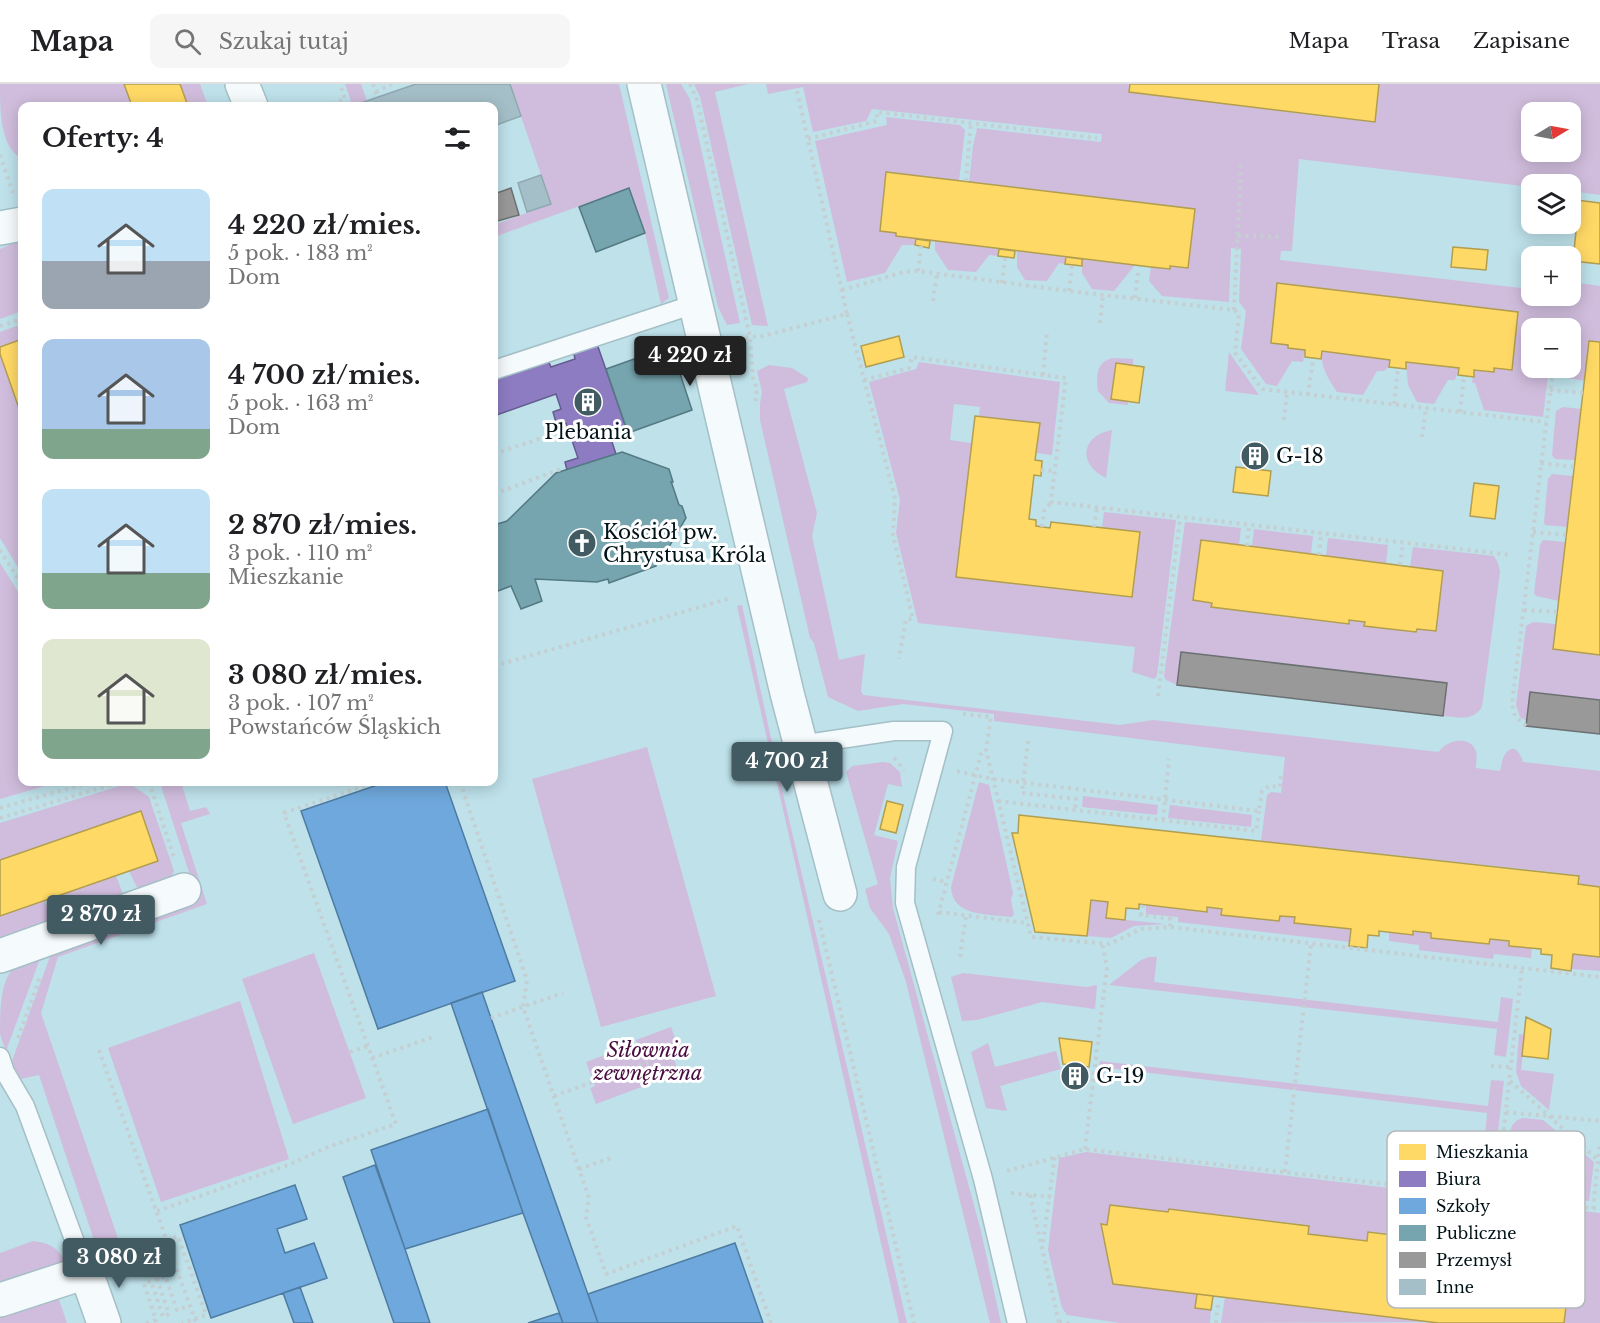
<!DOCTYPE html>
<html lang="pl">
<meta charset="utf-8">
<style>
body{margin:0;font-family:"Libre Baskerville",serif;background:#f6f6f6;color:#202124;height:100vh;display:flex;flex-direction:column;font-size:22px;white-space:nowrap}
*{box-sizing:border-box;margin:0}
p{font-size:20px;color:#757577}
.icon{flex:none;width:33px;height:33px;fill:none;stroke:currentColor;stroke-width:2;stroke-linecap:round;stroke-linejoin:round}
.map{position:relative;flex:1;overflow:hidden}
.side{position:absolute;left:18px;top:18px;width:480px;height:684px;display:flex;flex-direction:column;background:#fff;border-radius:12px;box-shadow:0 3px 15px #0003}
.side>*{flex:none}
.needle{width:39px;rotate:80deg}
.fabs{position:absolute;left:1521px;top:18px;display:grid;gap:12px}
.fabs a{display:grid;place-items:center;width:60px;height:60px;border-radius:12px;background:#fff;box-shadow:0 3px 15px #0003;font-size:30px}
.price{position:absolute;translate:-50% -51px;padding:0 14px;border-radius:6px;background:#425b62;color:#fff;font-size:20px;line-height:39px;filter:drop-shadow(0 2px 3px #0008)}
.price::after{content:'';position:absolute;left:50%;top:36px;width:18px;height:14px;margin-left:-9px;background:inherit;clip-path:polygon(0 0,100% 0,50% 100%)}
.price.selected{background:#222;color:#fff}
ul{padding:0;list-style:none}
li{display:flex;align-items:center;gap:18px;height:150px;padding:0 24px}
li span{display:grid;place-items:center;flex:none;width:168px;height:120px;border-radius:12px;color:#555}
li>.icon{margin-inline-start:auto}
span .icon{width:72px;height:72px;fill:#fffc;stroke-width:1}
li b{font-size:26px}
h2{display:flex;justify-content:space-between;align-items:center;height:72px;padding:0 24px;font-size:26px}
header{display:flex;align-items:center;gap:36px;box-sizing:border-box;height:84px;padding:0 30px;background:#fff;border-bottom:2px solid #e0e0e0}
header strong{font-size:28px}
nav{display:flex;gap:33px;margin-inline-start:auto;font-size:21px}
.search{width:420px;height:54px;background:#f6f6f6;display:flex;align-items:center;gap:15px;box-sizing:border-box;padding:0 21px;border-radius:12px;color:#757577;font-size:22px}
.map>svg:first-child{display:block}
.green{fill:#d0bddd;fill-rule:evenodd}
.homes{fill:#ffd966;stroke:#b29e4f;stroke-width:1.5}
.offices{fill:#8e7cc3;stroke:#635c90;stroke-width:1.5}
.schools{fill:#6fa8dc;stroke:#4e7ba1;stroke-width:1.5}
.public{fill:#76a5af;stroke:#537982;stroke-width:1.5}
.industry{fill:#999;stroke:#6b7172;stroke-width:1.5}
.building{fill:#a5bfc8;stroke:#8fa8b1;stroke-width:1.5}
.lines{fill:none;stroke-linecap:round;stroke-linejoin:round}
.service-casing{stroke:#a4bfc6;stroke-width:21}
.minor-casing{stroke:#a4bfc6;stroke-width:36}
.path{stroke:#c5cfd2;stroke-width:4;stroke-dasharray:3 4.5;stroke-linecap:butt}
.service{stroke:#f5fafc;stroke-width:18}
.minor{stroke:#f5fafc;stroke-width:33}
.labels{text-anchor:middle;stroke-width:6;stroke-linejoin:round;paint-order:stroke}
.poi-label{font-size:20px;fill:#001318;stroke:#fff;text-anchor:start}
.park-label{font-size:20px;font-style:italic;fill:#480c41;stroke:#fff}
.key{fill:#fff;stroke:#b2b8ba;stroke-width:1.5}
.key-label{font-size:16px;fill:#001318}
</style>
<header>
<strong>Mapa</strong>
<div class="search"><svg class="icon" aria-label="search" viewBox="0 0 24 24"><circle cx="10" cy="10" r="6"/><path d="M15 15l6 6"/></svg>Szukaj tutaj</div>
<nav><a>Mapa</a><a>Trasa</a><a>Zapisane</a></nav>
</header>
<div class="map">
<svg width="1600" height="1239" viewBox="0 0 1600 1239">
<rect width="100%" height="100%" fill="#bee1ea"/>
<!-- green -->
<path class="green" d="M0 0H124L132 22H22V72L19 73C0 60 0 25 0 0Z
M180 0H200L208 22H188Z
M345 0H361L367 17 352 22H336L351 17Z
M510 0H619L669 214 661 220 645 149 629 104 494 153V141L551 120Z
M666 0H681L690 15 740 239 727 241 718 223Z
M694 0H748L715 8 768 242 752 241 700 13Z
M766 0H1130L1129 8 1374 38 1379 0H1600V111L1571 107 1570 100H1532L1531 103 1299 75 1292 167H1281L1280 176 1521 204 1523 193 1531 194 1532 212H1570L1571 198 1600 202V258L1589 257 1585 297 1561 293 1562 289 1558 284H1570V244H1532V284H1549L1543 333 1484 326 1475 299H1472L1474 286 1494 287V284L1512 286 1518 228 1278 199 1271 258 1288 261V264L1305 266 1303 278 1292 277 1277 302 1266 300 1241 265 1246 227 1239 218 1241 165 1231 164 1229 218 1162 212 1149 197 1151 183 1169 185 1170 182 1188 184 1195 125 969 98 973 62 977 44 1101 58 1102 50 872 25 866 37 813 48 803 3 768 10ZM1532 28H1570V68H1532Z
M886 33 960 41 965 46 959 97 886 88 880 147 896 149 897 152 916 155 915 161H902L885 189 847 198 815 57 887 41Z
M18 157H22V227L0 235V165Z
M935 157 999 165 998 172 989 171 976 188 948 186 935 166Z
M1017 167 1066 173 1065 180 1059 179 1047 197 1025 196 1017 183Z
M1082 175 1135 181 1114 207 1092 205 1082 189Z
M22 240V255L0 263V248Z
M1322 267 1390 276 1389 283 1384 287H1377L1363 311 1337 308C1329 296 1320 283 1322 267Z
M1229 268 1259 311 1225 307Z
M0 270 22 333V490L0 454Z
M1112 274 1133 275V282L1116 280 1111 314 1128 318V321L1109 319 1098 307C1096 293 1096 278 1112 274Z
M919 278 1060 298 1052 371 1036 369 1039 339 979 332 980 323 954 320 950 356 972 359 956 492 1132 513 1140 449 1102 444 1104 428 1176 436 1157 592 1154 595 1132 588 1135 563 918 539 896 449 900 416 869 298 916 285Z
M1406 278 1459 284 1455 296H1448L1434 320 1417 318 1408 301Z
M769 281 792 284 808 294 807 298 784 305 817 429 812 452 839 576 865 570 861 607 863 611 1120 641 1153 636 1439 668C1445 657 1468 651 1475 665 1478 670 1476 678 1476 684L1500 687C1502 681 1502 672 1507 668 1515 659 1521 671 1523 678L1600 687V803L1578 800 1579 791 1261 757 1267 711 1271 708 1281 709 1285 673 994 637V630L903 620 858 627 828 613 814 559 810 554 760 336V319L762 308 757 287Z
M1563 323 1581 325 1575 376 1555 375 1552 371 1556 327Z
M1112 346 1106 394C1078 381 1080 352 1112 346Z
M1552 390 1573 392 1567 443 1545 441 1544 438 1548 395Z
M1185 438 1241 444 1239 461 1201 456 1193 516 1212 519 1211 523 1348 540 1349 536 1365 538V542L1416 548 1417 545 1436 547 1443 487 1410 483 1413 463 1494 472 1498 479 1500 488 1482 623C1472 638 1459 633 1443 632L1447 599 1177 601 1166 596 1164 592Z
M1254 445 1313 452 1311 470 1252 462Z
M1328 454 1388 461 1386 479 1326 472Z
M1543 456 1565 458 1559 517 1536 512 1534 509 1540 461Z
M0 479 22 514V698H59L0 715Z
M742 521 784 714 907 1239H899L737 522Z
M1533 538 1556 540 1553 565 1600 571V616L1531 608 1527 637 1520 633 1516 621 1526 542Z
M647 663 716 912 601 943 532 695Z
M883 678 890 679 900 688 902 703 888 700 874 751 898 757 890 794 893 824 981 1147 1001 1239H990L906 898 889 850 870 824 865 805 878 800 846 688 852 682Z
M162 698H181L190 727 206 723 210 730 181 739 207 820 58 873 41 929 120 1160 98 1168 39 991 21 995 14 994 12 977 52 867 197 813 162 705Z
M979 698 989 701 1013 809 1011 816 1014 831 1011 833C989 830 952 833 951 803Z
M129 699 149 713 174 787 165 805 141 812 129 787 158 777 141 727 0 776V739Z
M1083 712 1158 721 1157 731 1082 723Z
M1170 721 1252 731 1251 743 1168 734Z
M116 792 125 815 67 836 58 811Z
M45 816 53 841 0 859V832Z
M1091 816 1108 818 1107 834 1165 840 1134 842 1111 854 1087 852Z
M1146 821 1206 828 1207 823 1279 837 1280 832 1295 833 1294 839 1351 845 1350 858 1178 838V833L1146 830Z
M1413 847 1431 849V854L1488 860 1490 855 1509 857 1532 864 1531 874 1494 870 1493 875 1419 866V861L1389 857V848L1412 851Z
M314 869 366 1014 293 1040 242 895Z
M1573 870 1600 873V887L1571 885Z
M41 872 6 967C4 962 1 955 0 949 0 931 0 894 15 883 22 878 32 875 41 872Z
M1149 873H1157L1154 898 1498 938 1501 913 1513 915 1506 973 1494 971 1497 945 1109 901 1141 876Z
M963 889 1086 903 1097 901 1095 925 1042 918 977 936 962 937 951 893Z
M240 917 289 1075 161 1118 108 964Z
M671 943 679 964 671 968 679 989 596 1020 590 1004 595 1002 586 978 637 959 636 956Z
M1519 950 1525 951 1521 986 1554 990 1549 1026 1521 1002 1516 988Z
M988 959 995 983 1056 967 1061 985 1000 1002 1007 1027 986 1024 971 968Z
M1100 977 1488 1022 1491 996 1504 997 1497 1055 1485 1053 1487 1029 1099 983Z
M1523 1034 1543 1036 1561 1051C1539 1052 1525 1055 1510 1071 1508 1056 1507 1038 1523 1034Z
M1574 1061 1594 1078 1589 1117C1572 1116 1540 1116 1525 1108 1519 1105 1513 1097 1513 1090 1514 1061 1555 1062 1574 1061Z
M1086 1068 1600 1129V1239H1564L1571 1181 1368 1148 1367 1157 1308 1150 1309 1141 1169 1125 1168 1128 1111 1121 1197 1210 1195 1224 1211 1226 1210 1239H1120L1067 1231 1062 1224 1048 1166 1059 1074Z
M33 1157C52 1159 60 1166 68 1182L0 1204V1169Z
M56 1207 67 1239H0V1226Z
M1225 1213 1434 1238 1221 1239Z"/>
<!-- homes -->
<path class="homes" d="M124 0H180L188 22H132Z
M1130 0H1379L1375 38 1129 8Z
M886 88 1195 125 1188 184 1170 182V185L1151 183 896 152V149L880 147Z
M1576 116 1600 119V180L1573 177 1576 147 1572 146Z
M916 155 930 157 929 164 915 161Z
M1453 163 1488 166 1486 186 1451 183Z
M999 165 1015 167 1014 174 998 172Z
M1066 173 1082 175V182L1065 180Z
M1277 199 1518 228 1512 286 1494 284V288L1474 286V293L1458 291 1459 284 1406 278V285L1389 283 1390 276 1322 267 1321 275 1305 273V266L1288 264V261L1271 259Z
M899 252 904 273 866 283 861 262Z
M22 255V333L0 270V263Z
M1589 257 1600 258V571L1553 565Z
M1116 279 1144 283 1139 319 1111 315Z
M975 332 1040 339 1035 376 1042 377 1041 392 1034 391 1029 435 1036 436V442L1050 444 1051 438 1140 448 1132 513 956 493Z
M1244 364 1268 367 1266 379 1243 376Z
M1236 383 1271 387 1268 412 1233 408Z
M1474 399 1499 402 1495 435 1470 432Z
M1201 456 1443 487 1436 547 1417 545 1416 548 1364 542 1365 538 1349 536V540L1211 523 1212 519 1193 516Z
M887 717 903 721 896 749 880 745Z
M141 727 158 777 0 832V776Z
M1019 731 1579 792 1578 800 1600 803V873L1573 870 1571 887 1551 884 1552 871 1541 870V865L1509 862V857L1490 855 1489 860 1431 854V849L1413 847V851L1379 847V852L1368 851 1367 864 1349 862 1351 845 1294 839 1295 833 1280 832 1279 837 1221 831 1222 825 1207 823V828L1139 820V825L1126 824 1125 836 1106 834 1108 818 1091 816 1087 852 1035 848 1012 749H1018Z
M1526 933 1551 945 1548 975 1522 972Z
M1059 954 1092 958 1089 983 1063 980Z
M1068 984 1083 987 1082 1000 1066 997Z
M1110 1121 1168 1128 1169 1125 1309 1142 1308 1150 1367 1157 1368 1148 1540 1169 1539 1177 1571 1181 1564 1239H1439L1113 1200 1101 1140 1107 1141Z
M1197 1210 1213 1212 1211 1226 1195 1224Z"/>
<!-- offices -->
<path class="offices" d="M596 257 628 349 611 355 616 370 567 386 565 378 578 374 566 339 557 342 553 328 561 325 556 310 494 332V294L547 274 551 283 575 275 573 265Z"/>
<!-- schools -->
<path class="schools" d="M386 698H395L396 701 406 698H445L515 897 378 945 301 727Z
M482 908 491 934 598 1239H563L523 1129 451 919Z
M488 1025 523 1129 405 1165 371 1066Z
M375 1081 405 1165 430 1239H394L343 1093Z
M295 1101 307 1135 277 1145 285 1169 314 1159 327 1194 211 1234 180 1141Z
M735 1159 763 1239H598L588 1210Z
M300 1203 313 1239H294L283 1209Z
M559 1229 563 1239H528Z"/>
<!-- public -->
<path class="public" d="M629 104 645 149 596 168 579 123Z
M671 262 692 326 628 349 606 285Z
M622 368 669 385 673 398H671L672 400 679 421 682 422 686 434 660 478 656 479V482L609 499 608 495 597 498 535 495 542 517 521 525 511 502 498 507 494 493V441L507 437 556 389Z"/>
<!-- industry -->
<path class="industry" d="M511 104 519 131 494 138V110Z
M1181 568 1447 599 1443 632 1177 601Z
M1530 608 1600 616V650L1526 642Z"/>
<!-- building -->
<path class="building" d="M416 0H510L521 32 494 42V22H352Z
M541 91 551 120 527 128 518 99Z"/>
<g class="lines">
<!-- service casing -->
<g class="service-casing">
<path id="service" d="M494 286 695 220
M800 661 894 647H943L906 783 905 819 983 1095 1017 1239
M0 973 5 988 25 1022 86 1188"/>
</g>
<!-- minor casing -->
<g class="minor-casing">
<path id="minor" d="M242 0 251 22
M644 0 787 609 840 810
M0 144 22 140
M0 872 184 806
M0 1216 86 1188 104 1239"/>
</g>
<!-- path -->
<path class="path" d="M373 0 378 14
M690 0 697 16 750 253 753 294 757 305 755 321
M376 8 392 0
M325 22 345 15 340 0
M808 55 877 37V28L1097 54
M0 71 13 109
M966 97 971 39
M1238 152 1282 153
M918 187 921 162
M1002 199 1005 173
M842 206 904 188 918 187 1069 207 1234 226 1239 230 1235 269 1262 305 1546 338
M1069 207 1072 180
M1135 214 1138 189
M933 217 937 190
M1234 226 1241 81
M847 230 895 414 893 451 913 535H906L899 575
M1100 239 1103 210
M0 242 22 235
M738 254 763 252 847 230 797 7
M1043 291 1047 249
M864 296 909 284 912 273 1066 294 1051 418 1512 471
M1550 306 1583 309
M1308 311 1313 274
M1394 320 1398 284
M1460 328 1464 292
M1284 336 1287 308
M1422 353 1426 324
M494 370 568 345
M1541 379 1574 383
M1041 386 1055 387
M494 410 561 385
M1042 443 1044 427 1051 418
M1094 443 1097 424
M1533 448 1566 451
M1247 462 1249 442
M0 466 22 501
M1319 471 1321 450
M1400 481 1403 459
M494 518V519
M1524 526 1557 528
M494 582 731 514
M1158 612 1180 434
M963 630 991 633 986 666 1031 853 1109 860 1141 845 1170 843 1600 893
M1526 642 1515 632 1512 620 1553 284
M1028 657 1022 709 1076 715 1075 726
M894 674 904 686
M957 687 993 695 1259 727 1262 707 1269 702 1280 703 1281 690
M149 698 174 773
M460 698 527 896 523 923 589 1114 586 1133 606 1190 737 1142 771 1239
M998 717 1256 747 1259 727
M0 724 92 698
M0 734 121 698
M1163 736 1169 675
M933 795 946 798
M1143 821 1141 831 1171 835 1170 843
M939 828 1027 839
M938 831 981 670 985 666
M819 836 914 1239
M960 873 966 832
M491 934 563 909
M18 954 40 893
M99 966 196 1239
M350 968 368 962
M372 974 433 953
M1491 982 1511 983
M1510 997 1600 1078
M554 1012 648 978
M1506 1028 1600 1037
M1085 1065 1107 883 1102 859
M579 1085 614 1073
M1007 1087 1085 1065 1600 1125
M1285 1088 1311 860
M1011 1109 1050 1113
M1030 1111 1059 1239
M1496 1113 1522 884
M1521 1116 1508 1094 1506 1083C1525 1057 1544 1054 1575 1056
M1593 1125 1600 1059
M157 1127 291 1080 328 1063 396 1040 284 729 376 698
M1043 1158 1055 1072
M117 1174 178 1152 206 1231 182 1239
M1059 1238 1071 1239
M146 1239 156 1236 144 1200 151 1197 163 1233 169 1230 157 1195 165 1192 177 1226 189 1222
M1216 1239 1218 1220"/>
<!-- service -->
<use href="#service" class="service"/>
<!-- minor -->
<use href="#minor" class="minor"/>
</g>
<!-- icons -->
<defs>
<g id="building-disc" transform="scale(1.5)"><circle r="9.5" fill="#425b62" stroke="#fff"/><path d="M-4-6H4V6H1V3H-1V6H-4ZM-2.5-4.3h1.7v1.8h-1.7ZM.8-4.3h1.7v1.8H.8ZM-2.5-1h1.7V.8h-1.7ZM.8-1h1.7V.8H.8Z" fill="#fff"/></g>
<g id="church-disc" transform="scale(1.5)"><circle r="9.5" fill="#425b62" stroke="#fff"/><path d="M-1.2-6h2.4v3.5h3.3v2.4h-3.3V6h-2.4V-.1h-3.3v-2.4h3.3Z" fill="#fff"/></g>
</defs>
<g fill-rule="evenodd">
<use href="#building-disc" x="588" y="318"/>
<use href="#building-disc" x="1255" y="372"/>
<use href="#church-disc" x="582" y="459"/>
<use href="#building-disc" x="1075" y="992"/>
</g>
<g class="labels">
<!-- poi labels -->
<g class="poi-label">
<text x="588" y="355" text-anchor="middle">Plebania</text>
<text x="1276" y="379">G-18</text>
<text x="603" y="455">Kościół pw.<tspan x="603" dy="23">Chrystusa Króla</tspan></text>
<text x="1096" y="999">G-19</text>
</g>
<!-- park labels -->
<g class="park-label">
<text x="648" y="973">Siłownia<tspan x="648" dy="23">zewnętrzna</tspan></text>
</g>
</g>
<!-- legend -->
<rect x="1387" y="1047" width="198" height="177" rx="9" class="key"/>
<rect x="1399" y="1060" width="27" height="16" fill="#ffd966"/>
<rect x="1399" y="1087" width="27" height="16" fill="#8e7cc3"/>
<rect x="1399" y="1114" width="27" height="16" fill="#6fa8dc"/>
<rect x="1399" y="1141" width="27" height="16" fill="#76a5af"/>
<rect x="1399" y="1168" width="27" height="16" fill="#999"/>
<rect x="1399" y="1195" width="27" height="16" fill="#a5bfc8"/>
<g class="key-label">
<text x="1436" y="1074">Mieszkania</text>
<text x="1436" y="1101">Biura</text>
<text x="1436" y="1128">Szkoły</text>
<text x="1436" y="1155">Publiczne</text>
<text x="1436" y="1182">Przemysł</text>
<text x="1436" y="1209">Inne</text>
</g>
</svg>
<div class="fabs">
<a><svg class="needle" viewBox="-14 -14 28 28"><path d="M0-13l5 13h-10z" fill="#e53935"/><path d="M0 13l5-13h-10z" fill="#757577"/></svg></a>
<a><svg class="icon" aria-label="layers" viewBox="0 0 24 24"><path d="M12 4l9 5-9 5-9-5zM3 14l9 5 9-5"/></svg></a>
<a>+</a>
<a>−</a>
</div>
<b class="price selected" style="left:690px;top:303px">4 220 zł</b>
<b class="price" style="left:787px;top:709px">4 700 zł</b>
<b class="price" style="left:101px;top:862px">2 870 zł</b>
<b class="price" style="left:119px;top:1205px">3 080 zł</b>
<section class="side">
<h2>Oferty: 4<svg class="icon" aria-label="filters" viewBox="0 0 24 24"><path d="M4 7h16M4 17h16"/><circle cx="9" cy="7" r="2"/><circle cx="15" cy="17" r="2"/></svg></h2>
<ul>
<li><span style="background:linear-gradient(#bfe0f5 60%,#9aa5b1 0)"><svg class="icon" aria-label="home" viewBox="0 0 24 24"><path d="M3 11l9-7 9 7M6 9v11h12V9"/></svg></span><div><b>4 220 zł/mies.</b><p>5 pok. · 183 m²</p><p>Dom</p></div></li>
<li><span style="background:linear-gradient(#a9c7e8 75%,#7fa58c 0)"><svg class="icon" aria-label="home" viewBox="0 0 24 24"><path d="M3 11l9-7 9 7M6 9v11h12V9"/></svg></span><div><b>4 700 zł/mies.</b><p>5 pok. · 163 m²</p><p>Dom</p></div></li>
<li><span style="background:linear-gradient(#bfe0f5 70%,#7fa58c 0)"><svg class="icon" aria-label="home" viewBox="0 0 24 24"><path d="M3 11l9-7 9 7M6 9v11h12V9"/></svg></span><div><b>2 870 zł/mies.</b><p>3 pok. · 110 m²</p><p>Mieszkanie</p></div></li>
<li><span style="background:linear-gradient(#dfe7d0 75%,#7fa58c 0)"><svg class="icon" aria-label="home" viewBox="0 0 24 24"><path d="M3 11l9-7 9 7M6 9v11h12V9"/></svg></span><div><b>3 080 zł/mies.</b><p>3 pok. · 107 m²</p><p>Powstańców Śląskich</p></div></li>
</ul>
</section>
</div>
